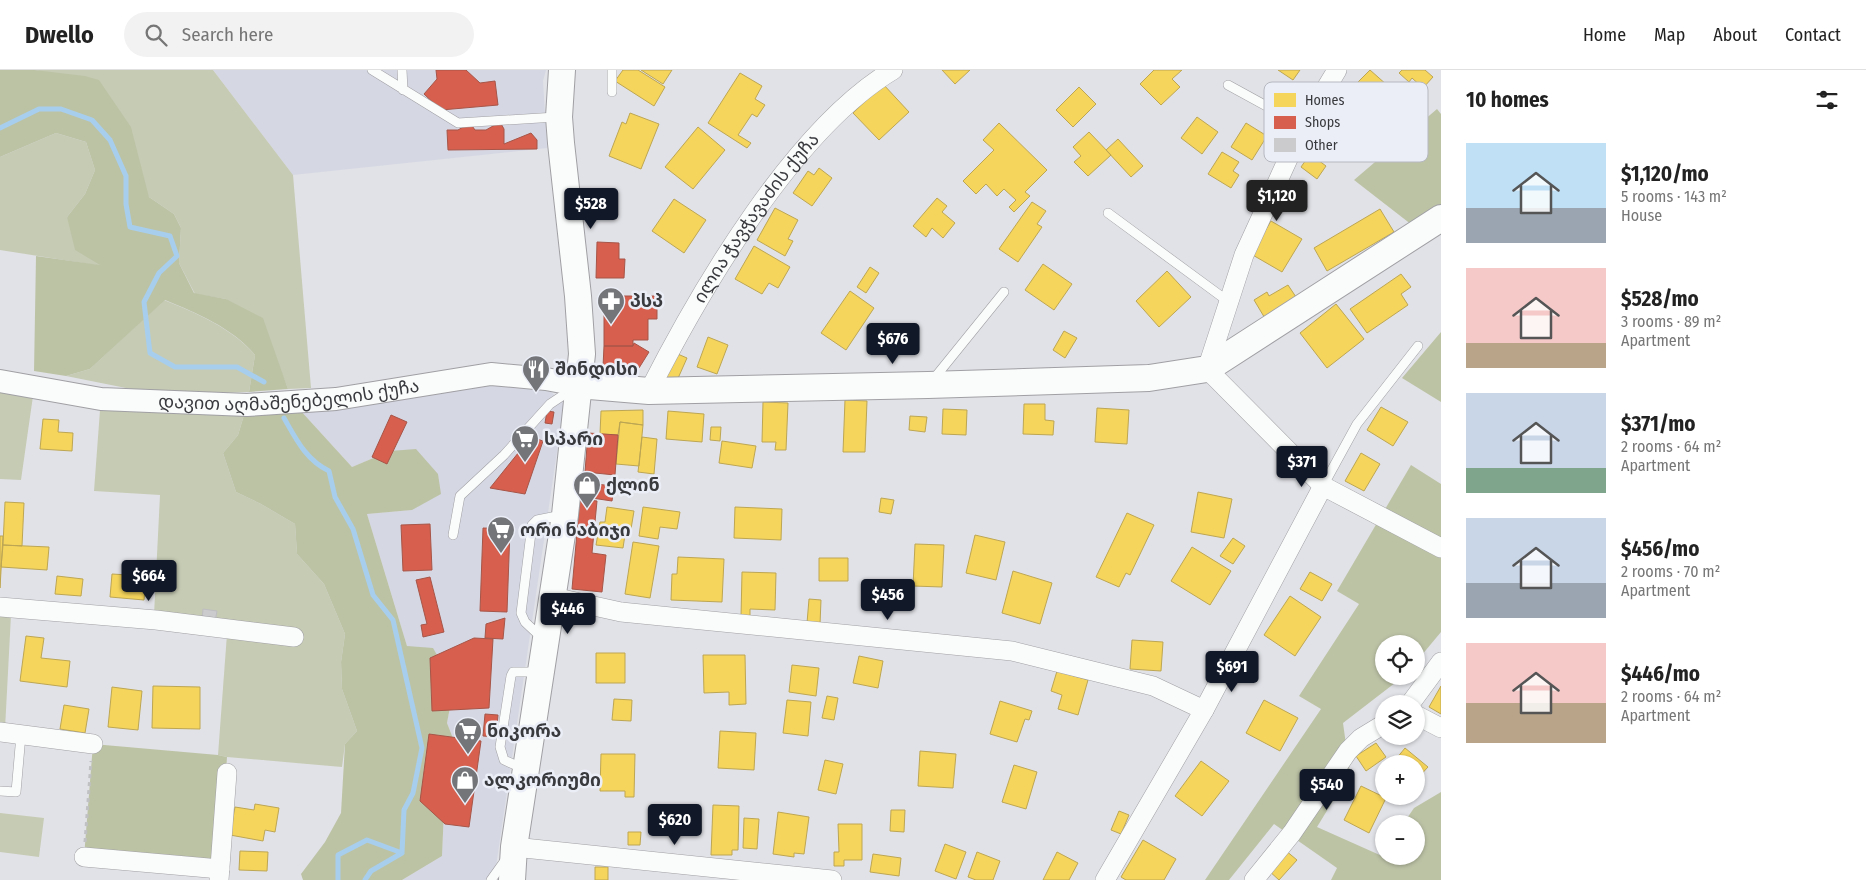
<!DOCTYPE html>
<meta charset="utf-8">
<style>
body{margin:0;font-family:"Fira Sans Condensed","Noto Sans Georgian",sans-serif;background:#f2f2f2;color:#222;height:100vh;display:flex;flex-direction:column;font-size:19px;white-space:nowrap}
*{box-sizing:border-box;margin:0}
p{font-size:16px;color:#767676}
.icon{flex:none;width:28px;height:28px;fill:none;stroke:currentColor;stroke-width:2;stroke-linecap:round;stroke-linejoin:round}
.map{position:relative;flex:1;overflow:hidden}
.drawer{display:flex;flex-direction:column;background:#fff;width:425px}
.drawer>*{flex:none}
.fabs{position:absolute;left:1375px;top:565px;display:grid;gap:10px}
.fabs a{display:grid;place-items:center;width:50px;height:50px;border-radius:50%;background:#fff;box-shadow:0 1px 4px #0004;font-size:25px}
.price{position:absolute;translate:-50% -42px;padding:0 11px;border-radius:5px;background:#111827;color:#fff;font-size:16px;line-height:32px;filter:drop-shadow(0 1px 2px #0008)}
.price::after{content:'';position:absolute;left:50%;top:30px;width:15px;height:11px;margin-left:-8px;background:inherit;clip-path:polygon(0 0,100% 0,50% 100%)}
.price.active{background:#222;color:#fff}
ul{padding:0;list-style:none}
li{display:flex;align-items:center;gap:15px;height:125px;padding:0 25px}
li span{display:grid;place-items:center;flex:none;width:140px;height:100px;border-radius:0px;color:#555}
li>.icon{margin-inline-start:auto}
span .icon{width:60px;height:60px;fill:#fffc;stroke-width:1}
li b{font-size:21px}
h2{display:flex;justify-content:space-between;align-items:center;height:60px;padding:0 25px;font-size:21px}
header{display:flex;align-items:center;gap:30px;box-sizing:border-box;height:70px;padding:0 25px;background:#fff;border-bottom:1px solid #e0e0e0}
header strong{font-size:24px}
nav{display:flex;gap:28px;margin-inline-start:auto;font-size:18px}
.search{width:350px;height:45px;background:#f2f2f2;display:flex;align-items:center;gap:12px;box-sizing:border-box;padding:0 18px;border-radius:28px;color:#767676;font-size:19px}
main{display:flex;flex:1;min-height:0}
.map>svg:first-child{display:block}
.built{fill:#d5d7e3}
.green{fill:#c6cbb4}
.forest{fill:#bcc3a5}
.homes{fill:#f6d55c;stroke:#bda653}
.shops{fill:#d6604d;stroke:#a75548}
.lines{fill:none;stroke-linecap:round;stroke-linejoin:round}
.stream{stroke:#a8ceed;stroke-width:5}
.building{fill:#cbcacd;stroke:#bebec1}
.service-casing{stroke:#a0a0a4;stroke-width:10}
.minor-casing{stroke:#a0a0a4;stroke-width:20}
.tertiary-casing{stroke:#a0a0a4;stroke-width:24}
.secondary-casing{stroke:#a0a0a4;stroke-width:28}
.path{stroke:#c0c1c3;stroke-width:3;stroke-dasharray:4 4;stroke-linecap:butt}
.service{stroke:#fafbfb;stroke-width:9}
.minor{stroke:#fafbfb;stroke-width:19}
.tertiary{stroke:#fafbfb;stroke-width:22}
.secondary{stroke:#fafbfb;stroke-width:26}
.labels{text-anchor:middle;stroke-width:5;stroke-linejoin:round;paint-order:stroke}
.street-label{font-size:18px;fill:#393a3e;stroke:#ebeef7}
.poi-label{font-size:18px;font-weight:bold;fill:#393a3e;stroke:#ebeef7;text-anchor:start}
.key{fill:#ebeef7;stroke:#b6b8c0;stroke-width:1}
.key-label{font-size:14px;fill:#393a3e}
</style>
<header>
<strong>Dwello</strong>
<div class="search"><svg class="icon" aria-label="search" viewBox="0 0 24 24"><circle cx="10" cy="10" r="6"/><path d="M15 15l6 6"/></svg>Search here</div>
<nav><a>Home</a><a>Map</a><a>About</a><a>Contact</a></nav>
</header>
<main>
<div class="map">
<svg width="1441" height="810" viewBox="0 0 1441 810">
<rect width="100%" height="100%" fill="#e1e2e7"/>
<!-- built -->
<path class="built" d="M213 0H546L543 11 547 78 293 105Z
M494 314 551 322 564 334 494 810H402L442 786 444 740 454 671 447 653 451 632 407 576 367 444 412 440 390 381 352 397 300 340Z"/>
<!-- green -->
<path class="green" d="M35 0H213L293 105 311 318 288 319 275 286 226 229 195 224 179 193 181 158 174 144 149 127 44 2Z
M56 63 86 72 95 100 85 124 67 147 102 196 0 180V87Z
M164 230C196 243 232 258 255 285L249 322 189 324 131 319 66 306 90 299Z
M0 319 33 326 21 410 0 409Z
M100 340 244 345 238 365 223 383 236 422 261 434 295 454 297 484 324 514 345 564 341 592 342 619 357 661 345 674 342 697 227 687 218 685 227 564 154 545 160 425 94 421Z
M0 545H11L5 659 0 658Z
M0 743 44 748 39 787 0 782Z"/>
<!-- forest -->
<path class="forest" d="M0 0H35L85 6 99 10 131 57 149 127 174 144 181 158 179 193 194 223 226 229 263 248 288 319 249 322 255 285C233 258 196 243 165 230L90 299 66 306 34 301 36 186 100 195 75 180 67 147 85 124 95 100 86 72 56 63 0 87Z
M1437 39 1441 44V137L1412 155 1354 110Z
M1441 262V332L1402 308Z
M300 340 352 397 390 381 416 379 438 404 441 424 412 440 367 444 407 576 433 578 448 604 451 632 447 653 454 671 444 740 442 786 402 810H303L301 804 325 772 341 743 345 674 357 661 342 619 341 592 345 564 324 514 297 484 295 454 261 434 236 422 223 383 238 365 244 345Z
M1411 395 1441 414V562L1416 592V574H1384V606H1404L1343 653 1350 703 1317 757 1382 786H1416V754H1403L1414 738 1441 722V810H1331L1337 798 1274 754 1229 810H1205L1321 639 1299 626 1359 534 1337 521Z
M93 674 218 685 227 687 220 799 84 787Z"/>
<!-- homes -->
<path class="homes" d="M623 0H638L665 17 654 36 615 11Z
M641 0H672L663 14Z
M942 0H970L955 14Z
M1154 0H1182L1172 9 1180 17 1161 35 1140 14Z
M1278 0H1300L1293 10Z
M1370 0 1396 23 1375 45 1349 21Z
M1402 0H1425L1433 7 1423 18 1412 8 1409 12 1399 3Z
M740 3 762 16 755 29 765 35 757 47 752 44 738 65 751 73 747 78 708 53Z
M883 14 909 42 879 70 853 43Z
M1079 17 1096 34 1073 57 1056 40Z
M630 43 659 54 641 99 609 86 622 52 626 54Z
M1197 47 1218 62 1202 84 1181 68Z
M999 53 1047 100 1025 122 1030 126 1014 142 1009 137 1016 130 1004 119 997 126 986 114 976 124 963 111 994 80 983 70Z
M1246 53 1267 66 1252 90 1231 77Z
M698 57 725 80 693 119 665 97Z
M1089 62 1111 85 1088 106 1074 92 1081 86 1073 77Z
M1118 69 1143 96 1131 107 1106 80Z
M1222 82 1239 92 1233 101 1239 105 1231 118 1208 104Z
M1310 84 1326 96 1317 109 1301 97Z
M819 98 832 108 812 136 793 123 808 101 814 105Z
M937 128 947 136 942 142 955 153 943 168 932 158 926 167 913 156Z
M674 129 706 150 684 183 652 161Z
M1032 132 1046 141 1037 154 1042 157 1018 192 999 179Z
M775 138 798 150 788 169 793 171 785 186 757 170Z
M1380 139 1394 162 1327 201 1314 178Z
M1271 151 1302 169 1282 202 1251 184Z
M754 176 790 197 778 218 769 213 762 224 735 209Z
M1043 194 1072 214 1054 240 1025 220Z
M870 197 879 203 866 223 857 217Z
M1167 201 1191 227 1159 257 1136 231Z
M1401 204 1411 217 1401 224 1408 235 1367 263 1350 239Z
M1288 215 1298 230 1266 250 1254 230 1267 222 1269 226Z
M850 221 874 238 846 280 821 263Z
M1336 234 1364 269 1327 298 1300 263Z
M1064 261 1077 268 1065 288 1053 280Z
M708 267 728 275 717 304 697 297Z
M673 282 687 288 675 315 660 308Z
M845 330 867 331 865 382H843Z
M763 332 788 333 786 380H775L776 372H762Z
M1024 334H1045V350L1054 351 1053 365 1023 364Z
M1381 337 1408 352 1393 376 1367 360Z
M1097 338 1129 340 1127 374 1095 372Z
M943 339 967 340 966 365 942 364Z
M643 340V355L620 352 618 365 600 364 601 341Z
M668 341 704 344 702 372 666 369Z
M910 346 927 347 925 362 909 360Z
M43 349 59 350 58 362 73 363 72 381 40 379Z
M620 352 643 355 639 396 616 394Z
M711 357H721L720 371 710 370Z
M642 367 657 369 654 404 638 402Z
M722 371 756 376 752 398 719 393Z
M1361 383 1380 394 1364 421 1345 411Z
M1198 422 1232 429 1224 468 1191 462Z
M881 428 894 430 891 444 879 442Z
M5 432 24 433 22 476 3 475Z
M607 437 634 441 631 459 626 458 623 478 596 475 600 452H605Z
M643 437 680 442 677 459 660 457 658 469 639 466Z
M735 437 782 439 781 470 734 468Z
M1127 443 1154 455 1130 505 1126 503 1119 517 1096 507Z
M975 465 1005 472 996 510 966 503Z
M0 466H3L0 518Z
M1233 468 1245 476 1233 494 1220 486Z
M633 472 659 476 650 528 625 524Z
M915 474 944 475 942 517 913 516Z
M3 475 49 477 47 500 1 497Z
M1192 477 1231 501 1210 535 1171 511Z
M678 487 724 489 722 532 671 530 672 504H677Z
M819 488H848V511H819Z
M129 496 147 498 144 530 110 527 112 504 128 505Z
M1013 501 1052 513 1040 554 1002 543Z
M742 502 776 503 775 540 750 539V547H741Z
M1310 502 1332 514 1322 531 1300 519Z
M57 506 83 509 81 526 55 524Z
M1290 526 1321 547 1295 586 1264 565Z
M809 529 821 530 820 554 807 553Z
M26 566 44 568 41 588 70 591 67 617 20 611Z
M1132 570 1163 572 1161 601 1130 599Z
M596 583H625V613H596Z
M703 585H745L746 634 729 635V622L704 623Z
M859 586 883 591 878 618 853 613Z
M792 595 819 598 816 626 789 622Z
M1057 601 1088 610 1078 645 1058 639 1062 625 1051 621Z
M153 616 200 617V659L152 658Z
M1441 616V644L1429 637Z
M112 617 142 621 138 660 108 657Z
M827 626 838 628 834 650 822 648Z
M614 629 632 630 631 651 612 650Z
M787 630 811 632 808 666 783 663Z
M1264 630 1298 648 1280 681 1246 663Z
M1000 631 1032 641 1029 650 1025 649 1017 672 990 664Z
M64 635 89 639 85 663 60 659Z
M720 661 756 663 754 700 718 698Z
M1376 673 1386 687 1366 701 1356 686Z
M1405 678 1428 697 1416 710V694H1392Z
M920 681 956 684 953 718 918 716Z
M601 684H635L634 727H625V721H600Z
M825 690 843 694 836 724 818 720Z
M1201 691 1229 711 1202 746 1175 726Z
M1014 695 1037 702 1026 739 1002 732Z
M1361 716 1386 728 1369 763 1344 750Z
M255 734 279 738 275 762 265 760 263 771 230 765 235 737 254 740Z
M713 735 739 736 738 780H732V785H711Z
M891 740H905L904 762 890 761Z
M1119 741 1129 745 1121 764 1111 760Z
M778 742 809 747 804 784 794 783V787L773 784Z
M744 748 759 749 757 779 743 778Z
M838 754H862V790H844V796H834V782H839Z
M628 762H641L640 775H628Z
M1143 770 1176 789 1164 810H1126L1121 807Z
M945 774 966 782 956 809 935 801Z
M1285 780 1297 790 1279 810 1268 800Z
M240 781 268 782 267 801 239 800Z
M977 782 1000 791 993 810H976L968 807Z
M1057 782 1078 793 1069 810H1043Z
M873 784 901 788 899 806 870 802Z
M595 797H608V810H595Z"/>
<!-- shops -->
<path class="shops" d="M436 0H466L480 13 495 11 498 35 441 40 424 24 437 9Z
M500 52 504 59V74L531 63 537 70V79L448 80 447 60H458L470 53 475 60H486Z
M597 172 619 173V189H625L624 208H596Z
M619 226H657V249H648V270H633V276H604V241H619Z
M634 273 649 282 639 298 603 297 604 276H633Z
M547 341 554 342 552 354 545 353Z
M391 345 407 352 387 394 372 387Z
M588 363 618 365 615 405 585 402Z
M531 367 543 371 525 424 490 418Z
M586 413 614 416 612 431 585 427Z
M580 429 597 431 592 483 606 485 602 522 572 519Z
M430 454 432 500 403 501 401 455Z
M483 458 510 459 507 542 480 541Z
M430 507 444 562 423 567 421 555 427 554 416 510Z
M505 548 503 569 485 568 486 554Z
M474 568 493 569 489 638 432 641 430 588Z
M485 644 498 645 496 667 483 666Z
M429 664 481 671 469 757 445 754 420 731Z"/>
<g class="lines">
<!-- stream -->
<path class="stream" d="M0 58 39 39H61L92 50 110 70 126 106V134L130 157 170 166 177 186 159 203 144 232 150 283 175 297H237L264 312
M284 348C296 369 306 390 329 401L335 427 353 459 373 525 393 550 422 678 413 723 404 740 402 783 367 770 338 785V810
M365 810 371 801 402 783"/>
</g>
<!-- building -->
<path class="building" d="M203 539 217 541 215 552 202 549Z"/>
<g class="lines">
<!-- service casing -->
<g class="service-casing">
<path id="service" d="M372 0 458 53 556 47
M402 0 403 20
M612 0V22
M1228 15 1303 56
M1108 143 1229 232
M932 311 1004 222
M1323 416 1357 354 1418 276
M453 465 460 426 504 385 550 334 574 318
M542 568 525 552 521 543 532 455 537 450 562 445
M524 699 504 690 500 677 511 606 513 602H539
M0 721 16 722 21 665
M491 810 506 789"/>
</g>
<!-- minor casing -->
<g class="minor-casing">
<g id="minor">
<path d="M1337 0 1303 56 1244 185 1207 299 1323 416 1441 478"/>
<path id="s1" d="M649 321C701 219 794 59 893 0"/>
<path d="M553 527 621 542 1012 581 1153 616 1204 640"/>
<path d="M0 537 156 550 294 567"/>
<path d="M1410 634 1441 592"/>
<path d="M1416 645 1441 658"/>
<path d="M0 662 93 674"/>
<path d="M514 777 832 810"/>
<path d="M84 787 220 799"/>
<path d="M219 810 227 703"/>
<path d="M1105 810 1204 640 1323 416"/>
<path d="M1254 810 1292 763 1348 681 1361 668 1384 654"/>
</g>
</g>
<!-- tertiary casing -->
<g class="tertiary-casing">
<g id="tertiary">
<path id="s2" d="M0 311 101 329 247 335 336 329 491 304 546 309 578 315"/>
</g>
</g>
<!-- secondary casing -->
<g class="secondary-casing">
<path id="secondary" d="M578 315 649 321 928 315 1149 308 1207 299 1441 148
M512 810 514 777 565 445 582 284 578 226 561 73 559 47 562 0"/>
</g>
<!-- path -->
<path class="path" d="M85 772 91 691"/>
<!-- service -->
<use href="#service" class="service"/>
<!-- minor -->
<use href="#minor" class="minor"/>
<!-- tertiary -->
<use href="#tertiary" class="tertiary"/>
<!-- secondary -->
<use href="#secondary" class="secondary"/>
</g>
<!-- icons -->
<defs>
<g id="pharmacy-pin" transform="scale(1.4375)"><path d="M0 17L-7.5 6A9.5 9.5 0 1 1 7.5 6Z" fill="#747579" stroke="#ebeef7"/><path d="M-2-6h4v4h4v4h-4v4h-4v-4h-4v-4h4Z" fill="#fff"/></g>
<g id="restaurant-pin" transform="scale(1.4375)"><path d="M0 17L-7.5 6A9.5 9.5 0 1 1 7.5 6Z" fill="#747579" stroke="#ebeef7"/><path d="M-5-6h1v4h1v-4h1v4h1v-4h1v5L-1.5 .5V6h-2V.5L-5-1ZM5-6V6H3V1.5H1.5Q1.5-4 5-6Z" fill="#fff"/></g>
<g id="supermarket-pin" transform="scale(1.4375)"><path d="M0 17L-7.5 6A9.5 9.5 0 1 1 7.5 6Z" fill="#747579" stroke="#ebeef7"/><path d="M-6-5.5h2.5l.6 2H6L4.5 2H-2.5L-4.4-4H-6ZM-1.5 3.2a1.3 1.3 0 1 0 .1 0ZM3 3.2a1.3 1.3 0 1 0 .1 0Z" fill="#fff"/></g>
<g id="shop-pin" transform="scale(1.4375)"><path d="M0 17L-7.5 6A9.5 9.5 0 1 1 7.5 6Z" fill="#747579" stroke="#ebeef7"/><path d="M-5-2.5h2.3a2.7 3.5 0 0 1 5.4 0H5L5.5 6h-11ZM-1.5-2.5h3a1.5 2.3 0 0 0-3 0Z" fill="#fff"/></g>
</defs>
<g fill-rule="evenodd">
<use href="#pharmacy-pin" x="611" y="231"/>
<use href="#restaurant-pin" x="536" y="299"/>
<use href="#supermarket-pin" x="525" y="369"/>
<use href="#shop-pin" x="587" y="415"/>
<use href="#supermarket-pin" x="501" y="460"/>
<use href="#supermarket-pin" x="468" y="661"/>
<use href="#shop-pin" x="465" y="710"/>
</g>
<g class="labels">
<!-- street labels -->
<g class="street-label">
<text dy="6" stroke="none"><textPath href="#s1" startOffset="204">ილია ჭავჭავაძის ქუჩა</textPath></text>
<text dy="6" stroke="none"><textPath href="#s2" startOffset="291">დავით აღმაშენებელის ქუჩა</textPath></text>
</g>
<!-- poi labels -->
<g class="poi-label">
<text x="630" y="237">პსპ</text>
<text x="555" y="305">შინდისი</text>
<text x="544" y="375">სპარი</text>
<text x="606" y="421">ქლინ</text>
<text x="520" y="466">ორი ნაბიჯი</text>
<text x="487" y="667">ნიკორა</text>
<text x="484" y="716">ალკორიუმი</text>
</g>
</g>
<!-- legend -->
<rect x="1264" y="12" width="164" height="80" rx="8" class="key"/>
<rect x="1274" y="23" width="22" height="14" fill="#f6d55c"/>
<rect x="1274" y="46" width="22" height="13" fill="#d6604d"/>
<rect x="1274" y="68" width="22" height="14" fill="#cbcacd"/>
<g class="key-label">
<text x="1305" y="35">Homes</text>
<text x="1305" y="57">Shops</text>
<text x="1305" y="80">Other</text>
</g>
</svg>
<div class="fabs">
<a><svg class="icon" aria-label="locate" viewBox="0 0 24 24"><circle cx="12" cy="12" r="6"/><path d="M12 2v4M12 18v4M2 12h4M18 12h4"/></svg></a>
<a><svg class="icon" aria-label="layers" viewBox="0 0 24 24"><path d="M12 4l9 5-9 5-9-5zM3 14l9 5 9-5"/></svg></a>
<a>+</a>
<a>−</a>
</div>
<b class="price active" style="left:1277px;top:152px">$1,120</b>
<b class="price" style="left:591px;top:160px">$528</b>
<b class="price" style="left:893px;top:295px">$676</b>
<b class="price" style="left:1302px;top:418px">$371</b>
<b class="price" style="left:149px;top:532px">$664</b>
<b class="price" style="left:888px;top:551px">$456</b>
<b class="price" style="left:568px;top:565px">$446</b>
<b class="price" style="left:1232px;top:623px">$691</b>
<b class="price" style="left:1327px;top:741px">$540</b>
<b class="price" style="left:675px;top:776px">$620</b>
</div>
<section class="drawer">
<h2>10 homes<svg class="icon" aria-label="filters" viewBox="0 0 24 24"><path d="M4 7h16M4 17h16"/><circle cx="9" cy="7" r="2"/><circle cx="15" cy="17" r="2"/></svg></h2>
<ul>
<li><span style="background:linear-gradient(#bfe0f5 65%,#9aa5b1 0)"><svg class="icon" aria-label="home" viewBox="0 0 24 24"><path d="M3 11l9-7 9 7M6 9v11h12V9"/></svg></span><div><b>$1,120/mo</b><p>5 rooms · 143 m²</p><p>House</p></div></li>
<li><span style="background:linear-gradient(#f6c9c9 75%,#b9a48a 0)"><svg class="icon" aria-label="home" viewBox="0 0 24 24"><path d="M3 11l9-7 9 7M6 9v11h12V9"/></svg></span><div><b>$528/mo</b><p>3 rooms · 89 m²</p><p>Apartment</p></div></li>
<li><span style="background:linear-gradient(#c9d6e8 75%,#7fa58c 0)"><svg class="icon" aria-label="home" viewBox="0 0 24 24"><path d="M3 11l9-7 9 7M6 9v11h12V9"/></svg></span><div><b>$371/mo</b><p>2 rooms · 64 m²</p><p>Apartment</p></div></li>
<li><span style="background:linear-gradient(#c9d6e8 65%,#9aa5b1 0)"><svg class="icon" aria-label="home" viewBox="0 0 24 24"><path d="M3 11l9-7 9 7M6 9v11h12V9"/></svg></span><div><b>$456/mo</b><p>2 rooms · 70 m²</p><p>Apartment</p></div></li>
<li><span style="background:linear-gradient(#f6c9c9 60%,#b9a48a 0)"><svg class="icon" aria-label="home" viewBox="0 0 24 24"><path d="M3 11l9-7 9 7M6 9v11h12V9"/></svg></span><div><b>$446/mo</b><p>2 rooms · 64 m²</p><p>Apartment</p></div></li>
</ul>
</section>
</main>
